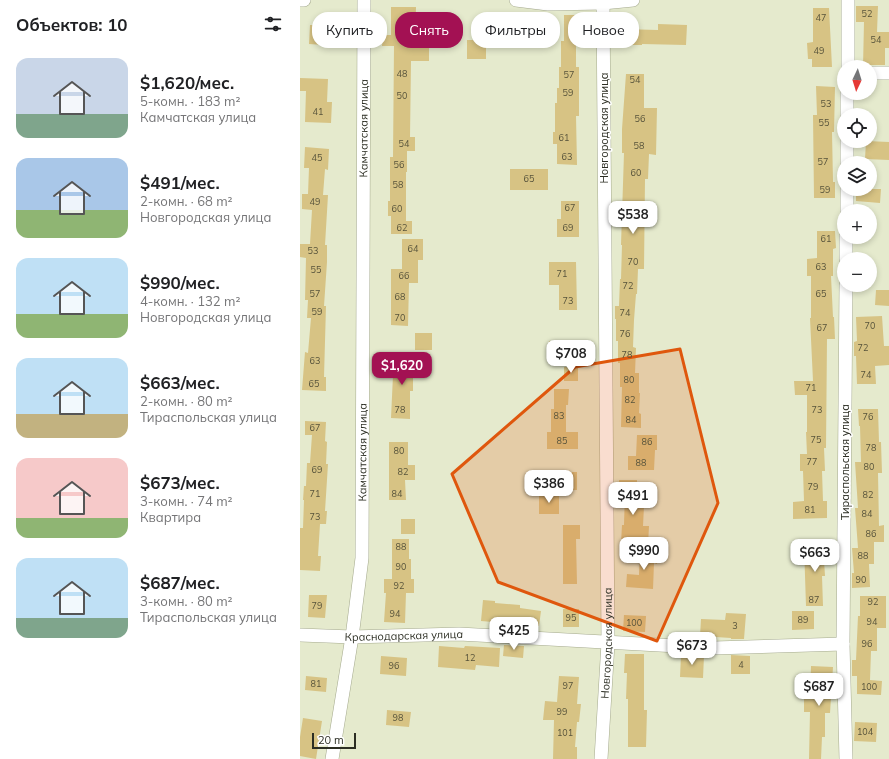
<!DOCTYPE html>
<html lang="ru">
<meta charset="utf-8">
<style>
body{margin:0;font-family:Mulish,sans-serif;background:#f2f2f2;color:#202124;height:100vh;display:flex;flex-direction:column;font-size:15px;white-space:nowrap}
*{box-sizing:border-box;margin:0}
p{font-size:13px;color:#757577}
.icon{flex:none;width:22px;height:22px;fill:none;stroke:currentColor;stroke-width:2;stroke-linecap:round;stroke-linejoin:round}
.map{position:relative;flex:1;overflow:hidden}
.panel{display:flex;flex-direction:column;background:#fff;width:300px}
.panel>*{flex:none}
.top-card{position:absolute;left:12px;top:12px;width:380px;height:36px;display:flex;gap:8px}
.needle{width:26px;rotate:184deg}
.tools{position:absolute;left:537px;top:60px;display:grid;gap:8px}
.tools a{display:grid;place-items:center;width:40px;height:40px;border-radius:50%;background:#fff;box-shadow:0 2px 6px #0003;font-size:20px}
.scale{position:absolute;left:12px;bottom:10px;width:44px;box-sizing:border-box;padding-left:4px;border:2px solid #2c2e23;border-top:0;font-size:11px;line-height:14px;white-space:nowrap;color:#2c2e23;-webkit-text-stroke:3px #fff;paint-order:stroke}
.price{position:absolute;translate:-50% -34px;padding:0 9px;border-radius:8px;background:#fff;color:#222;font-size:13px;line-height:26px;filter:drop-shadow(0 1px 2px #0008)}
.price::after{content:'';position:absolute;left:50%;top:24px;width:12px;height:9px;margin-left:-6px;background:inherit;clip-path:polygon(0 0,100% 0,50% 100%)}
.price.current{background:#a31153;color:#fff}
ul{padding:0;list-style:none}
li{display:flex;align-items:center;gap:12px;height:100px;padding:0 16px}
li span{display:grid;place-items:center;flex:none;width:112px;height:80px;border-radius:12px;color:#555}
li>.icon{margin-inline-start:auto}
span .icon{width:48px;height:48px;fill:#fffc;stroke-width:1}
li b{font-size:17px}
h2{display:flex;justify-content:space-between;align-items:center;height:48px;padding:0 16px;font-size:17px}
.pill{padding:0 14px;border-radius:16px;background:#fff;box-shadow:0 2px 6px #0003;font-size:14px;line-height:36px}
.pill.current{background:#a31153;color:#fff}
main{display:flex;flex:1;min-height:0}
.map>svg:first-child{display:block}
.building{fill:#d7c384}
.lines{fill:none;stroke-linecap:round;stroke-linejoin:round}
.minor-casing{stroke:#a5aa8e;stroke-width:14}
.minor{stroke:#fff;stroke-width:13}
.marked{fill:#df570d;fill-opacity:0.2;stroke:#df570d;stroke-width:3;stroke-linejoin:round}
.labels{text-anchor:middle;stroke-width:3;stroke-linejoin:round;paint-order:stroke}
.number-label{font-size:9px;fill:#57533b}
.street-label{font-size:11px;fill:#2c2e23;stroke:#fff}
</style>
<main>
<section class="panel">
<h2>Объектов: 10<svg class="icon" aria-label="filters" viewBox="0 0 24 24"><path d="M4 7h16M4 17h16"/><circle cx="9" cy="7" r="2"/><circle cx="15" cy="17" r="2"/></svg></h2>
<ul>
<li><span style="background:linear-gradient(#c9d6e8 70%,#7fa58c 0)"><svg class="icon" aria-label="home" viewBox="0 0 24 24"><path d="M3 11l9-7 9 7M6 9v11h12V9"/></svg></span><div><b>$1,620/мес.</b><p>5-комн. · 183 m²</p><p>Камчатская улица</p></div></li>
<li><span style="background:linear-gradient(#a9c7e8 65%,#8fb573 0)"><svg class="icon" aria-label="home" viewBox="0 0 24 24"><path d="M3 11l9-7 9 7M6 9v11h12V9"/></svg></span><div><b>$491/мес.</b><p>2-комн. · 68 m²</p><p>Новгородская улица</p></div></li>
<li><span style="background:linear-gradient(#bfe0f5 70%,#8fb573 0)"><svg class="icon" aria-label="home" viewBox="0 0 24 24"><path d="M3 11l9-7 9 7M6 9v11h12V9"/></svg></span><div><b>$990/мес.</b><p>4-комн. · 132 m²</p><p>Новгородская улица</p></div></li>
<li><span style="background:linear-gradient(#bfe0f5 70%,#c2b280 0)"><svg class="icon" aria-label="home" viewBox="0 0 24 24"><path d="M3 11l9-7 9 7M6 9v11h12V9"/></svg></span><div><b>$663/мес.</b><p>2-комн. · 80 m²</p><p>Тираспольская улица</p></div></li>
<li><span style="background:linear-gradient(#f6c9c9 75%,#8fb573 0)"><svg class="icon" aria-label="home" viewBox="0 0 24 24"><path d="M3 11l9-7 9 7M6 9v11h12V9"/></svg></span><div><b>$673/мес.</b><p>3-комн. · 74 m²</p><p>Квартира</p></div></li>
<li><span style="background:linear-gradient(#bfe0f5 75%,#7fa58c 0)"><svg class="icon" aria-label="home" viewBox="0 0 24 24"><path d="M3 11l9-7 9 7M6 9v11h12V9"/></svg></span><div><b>$687/мес.</b><p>3-комн. · 80 m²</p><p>Тираспольская улица</p></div></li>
</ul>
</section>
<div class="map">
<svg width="589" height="759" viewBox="0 0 589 759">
<rect width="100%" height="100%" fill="#e5eacd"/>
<!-- building -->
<path class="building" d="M556 6H578L577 32H589V48H585V65H570L563 67 564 22H556Z
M91 7H116L115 38H129V61H111L110 137H115V151H107V172H106V221H112V234H91V216H88V201H90V157H93L94 46H82L83 35H91Z
M513 8H529L532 67H512V59H508L507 43 513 42Z
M264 15H278V35H276V67H279V116H276L277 165 257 164V144H253V132H255V103H257V88H259V67H261V41H264Z
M358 24 387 25 386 45 342 44V45H322V29L358 30Z
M10 25H25L24 45 9 44Z
M167 40H186V59H167Z
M326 74H344V108H357L356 155 349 154 348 179H345L344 269H338L337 294H336L334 320 333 347 336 348 335 373H339V393H340L339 413 341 414V428L321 427 322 387H320V363H318V341H316V319H315V306H319L320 279H321L322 245H321L324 153H322V129Z
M0 78 28 79 27 102H32L31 123 5 122 6 91H0Z
M516 86 535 87 534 132H532L533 182H535V198H514L513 115H517Z
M566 141 589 142V160L565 159Z
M5 147 29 149 28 170 25 169 23 195H28L25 245H27V262L24 306H26L24 377H26V391L2 390 5 352 8 353 11 318H7L8 300H5L6 258 0 257V244H10L12 210 2 209V194H8L9 168H4Z
M210 169H248V190H210Z
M556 189H581L580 203 556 201Z
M261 201H279V237H257V219H261Z
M517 231H535L536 248 533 249V276H531L533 317H534L535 339H527L526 448H524L525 471H522L523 501H527V518L493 519V502L504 501 503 471H500V454H507L506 432H507V395H495L494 381H513L510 318H511V276H507V259L517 258Z
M102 239H123V260H118V283H109L108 326 91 325V269H102Z
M249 262H276L277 310H259V285H249Z
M576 290H589V306L575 305Z
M582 316 584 346H589V365L575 366 576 384H557L556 356H554V342L557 341 556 317Z
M115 333H132V350H115Z
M249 341H261V358H248Z
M94 354H112L111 376H113V391H110V419L91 418Z
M264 367H278V381H264Z
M254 389H269L268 405H266V432H278V449H247V432H251V409H254Z
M558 409H578L579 442H581L582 473H578L579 526 584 525V542H574V564H569L570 587 552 588V573H554L552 548H558L555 508H558L555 462H561L560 426H559Z
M5 421 26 422 25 441 27 442 26 464H28L25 511H27L26 524H20L18 556H21L20 571 0 570V528H3L4 500H3L4 486H6L7 463H10L12 435H5Z
M337 435H357V450H355L354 470H328V456H336Z
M89 442H108V465H115V480H105L106 500H89Z
M253 472H277V490H253Z
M319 480H337V506H344L343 526H349L348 545 321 543 322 525H324L325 492H319Z
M239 494H259V514H239Z
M101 519H115V534H101Z
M263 525H280V539H276L277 584H263Z
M92 539H109V559H111V579H114V593H106L105 623 84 622 86 593H84V579H92Z
M526 544 527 560H524L525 576H522L523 606H506L504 545Z
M340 550 358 551 357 564 354 563 353 589 326 587 327 574 339 575Z
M9 595H27L25 618 8 617Z
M560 596H586V628H577V651H571L570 680 582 681 581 695 557 694V676H552V660H556L558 616H560Z
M183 600 195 601V603L220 605V608L241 611 239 626 181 621Z
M263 609H279V627H263Z
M492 611H514V629L492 630Z
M426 613 446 614 444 639H431V638L400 636 401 619 425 620Z
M324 615 346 616 345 632 323 631Z
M204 645 224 646 223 658 203 656Z
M139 646 164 648 165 646 200 648 199 667 176 665 175 670 138 667Z
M325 654H344V710H347L346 747H328V699H326L327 673H324Z
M381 655 404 656 403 678 380 677Z
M431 655 450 656V674H431Z
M81 656 107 658 106 676 80 674Z
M511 666 533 667 530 713H525V737H522L521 759H509L510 712H504V696L510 697Z
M6 676 27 678 26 692 5 690Z
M259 676 279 677 277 704H281L279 722H277L275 747H277V759H253L254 720H243L245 701 257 702Z
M87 710 111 712 109 727 86 725Z
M3 718 22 721 16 759 0 756V737Z
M555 722 577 723 576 742 554 741Z"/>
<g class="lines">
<!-- minor casing -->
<g class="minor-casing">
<g id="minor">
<path d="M0 0H4"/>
<path d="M216 0 248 4 303 3 333 0"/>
<path d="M548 67V0"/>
<path d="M570 73H589"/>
<path d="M547 115V93"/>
<path d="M547 163V141"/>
<path d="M547 211V189"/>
<path d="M546 259V237"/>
<path d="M546 285 543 644 546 759"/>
<path id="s1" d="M0 635 52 637 159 634 414 648 543 644"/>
<path id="s2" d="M32 759 52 637 62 558 64 0"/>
<path id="s3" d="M301 759 308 643 303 0"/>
</g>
</g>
<!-- minor -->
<use href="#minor" class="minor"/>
</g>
<!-- marked area -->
<path class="marked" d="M380 349 418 503 357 641 198 582 152 474 275 367Z"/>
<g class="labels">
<!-- number labels -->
<g class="number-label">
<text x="567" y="17">52</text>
<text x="521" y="21">47</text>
<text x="576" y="43">54</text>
<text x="519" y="54">49</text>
<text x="102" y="77">48</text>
<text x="269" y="78">57</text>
<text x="335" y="83">54</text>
<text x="268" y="96">59</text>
<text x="102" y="99">50</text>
<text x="526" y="107">53</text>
<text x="18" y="115">41</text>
<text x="340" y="122">56</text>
<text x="524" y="126">55</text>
<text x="264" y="141">61</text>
<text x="104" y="147">54</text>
<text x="339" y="149">58</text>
<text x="267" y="160">63</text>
<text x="17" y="161">45</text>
<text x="523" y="165">57</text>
<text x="99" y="168">56</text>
<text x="336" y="176">60</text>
<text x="229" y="182">65</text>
<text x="98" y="188">58</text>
<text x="525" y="193">59</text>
<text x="15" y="205">49</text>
<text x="270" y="211">67</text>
<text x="97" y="212">60</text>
<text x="102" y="231">62</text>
<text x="268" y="231">69</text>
<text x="526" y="242">61</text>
<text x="113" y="252">64</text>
<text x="13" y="254">53</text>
<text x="333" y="265">70</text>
<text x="521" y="270">63</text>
<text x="16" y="273">55</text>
<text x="262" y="277">71</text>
<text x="104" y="279">66</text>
<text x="328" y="289">72</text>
<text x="15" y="297">57</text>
<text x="521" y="297">65</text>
<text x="100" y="300">68</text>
<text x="268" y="304">73</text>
<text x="17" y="315">59</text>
<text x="325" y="316">74</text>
<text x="100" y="321">70</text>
<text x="570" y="329">70</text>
<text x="522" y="331">67</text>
<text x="325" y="337">76</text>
<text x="563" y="351">72</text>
<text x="327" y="358">78</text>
<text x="15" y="364">63</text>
<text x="566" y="378">74</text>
<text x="329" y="383">80</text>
<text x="14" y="387">65</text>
<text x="511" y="391">71</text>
<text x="330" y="403">82</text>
<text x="100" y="413">78</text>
<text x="517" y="413">73</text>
<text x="259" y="419">83</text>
<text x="568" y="420">76</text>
<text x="331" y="423">84</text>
<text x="15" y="431">67</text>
<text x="516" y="443">75</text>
<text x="262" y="444">85</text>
<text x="347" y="445">86</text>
<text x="571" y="451">78</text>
<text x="99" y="454">80</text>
<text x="512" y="465">77</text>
<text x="341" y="466">88</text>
<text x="569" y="470">80</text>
<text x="17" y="473">69</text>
<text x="103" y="475">82</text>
<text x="513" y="490">79</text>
<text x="15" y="497">71</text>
<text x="97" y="497">84</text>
<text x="568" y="498">82</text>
<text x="510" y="513">81</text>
<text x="567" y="517">84</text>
<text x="15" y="520">73</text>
<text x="571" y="537">86</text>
<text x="101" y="550">88</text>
<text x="563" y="559">88</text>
<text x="101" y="570">90</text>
<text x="561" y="583">90</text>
<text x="99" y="589">92</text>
<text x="514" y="603">87</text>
<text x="573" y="605">92</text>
<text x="17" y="609">79</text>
<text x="95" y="617">94</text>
<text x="271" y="621">95</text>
<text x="503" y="623">89</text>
<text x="572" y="625">94</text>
<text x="334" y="626">100</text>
<text x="435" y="629">3</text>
<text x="567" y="647">96</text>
<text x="170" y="661">12</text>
<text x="441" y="668">4</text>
<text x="94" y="669">96</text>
<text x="16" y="687">81</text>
<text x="268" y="689">97</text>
<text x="569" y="690">100</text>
<text x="262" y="715">99</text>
<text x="98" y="721">98</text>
<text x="565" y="735">104</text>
<text x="265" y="736">101</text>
</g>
<!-- street labels -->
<g class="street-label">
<text transform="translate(304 128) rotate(-90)" y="4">Новгородская улица</text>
<text dy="4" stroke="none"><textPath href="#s2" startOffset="633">Камчатская улица</textPath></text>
<text dy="4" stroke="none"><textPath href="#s2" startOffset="309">Камчатская улица</textPath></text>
<text transform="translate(545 462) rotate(-90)" y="4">Тираспольская улица</text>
<text dy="4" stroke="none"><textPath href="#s1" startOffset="104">Краснодарская улица</textPath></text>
<text dy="4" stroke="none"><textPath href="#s3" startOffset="116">Новгородская улица</textPath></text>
</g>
</g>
</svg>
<div class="tools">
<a><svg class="needle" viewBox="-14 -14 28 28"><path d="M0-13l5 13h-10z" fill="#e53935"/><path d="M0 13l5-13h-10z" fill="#757577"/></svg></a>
<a><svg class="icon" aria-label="locate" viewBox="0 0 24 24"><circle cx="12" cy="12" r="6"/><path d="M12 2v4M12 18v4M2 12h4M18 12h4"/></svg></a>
<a><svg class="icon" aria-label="layers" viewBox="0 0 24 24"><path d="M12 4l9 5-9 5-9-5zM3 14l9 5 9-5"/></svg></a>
<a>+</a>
<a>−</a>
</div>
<div class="scale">20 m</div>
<b class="price" style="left:333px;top:235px">$538</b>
<b class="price" style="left:271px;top:374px">$708</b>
<b class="price current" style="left:102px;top:386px">$1,620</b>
<b class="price" style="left:249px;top:504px">$386</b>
<b class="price" style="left:333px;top:516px">$491</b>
<b class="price" style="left:344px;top:571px">$990</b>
<b class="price" style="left:515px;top:573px">$663</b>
<b class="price" style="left:214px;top:651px">$425</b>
<b class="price" style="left:392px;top:666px">$673</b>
<b class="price" style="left:519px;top:707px">$687</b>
<div class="top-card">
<a class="pill">Купить</a>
<a class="pill current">Снять</a>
<a class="pill">Фильтры</a>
<a class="pill">Новое</a>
</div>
</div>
</main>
